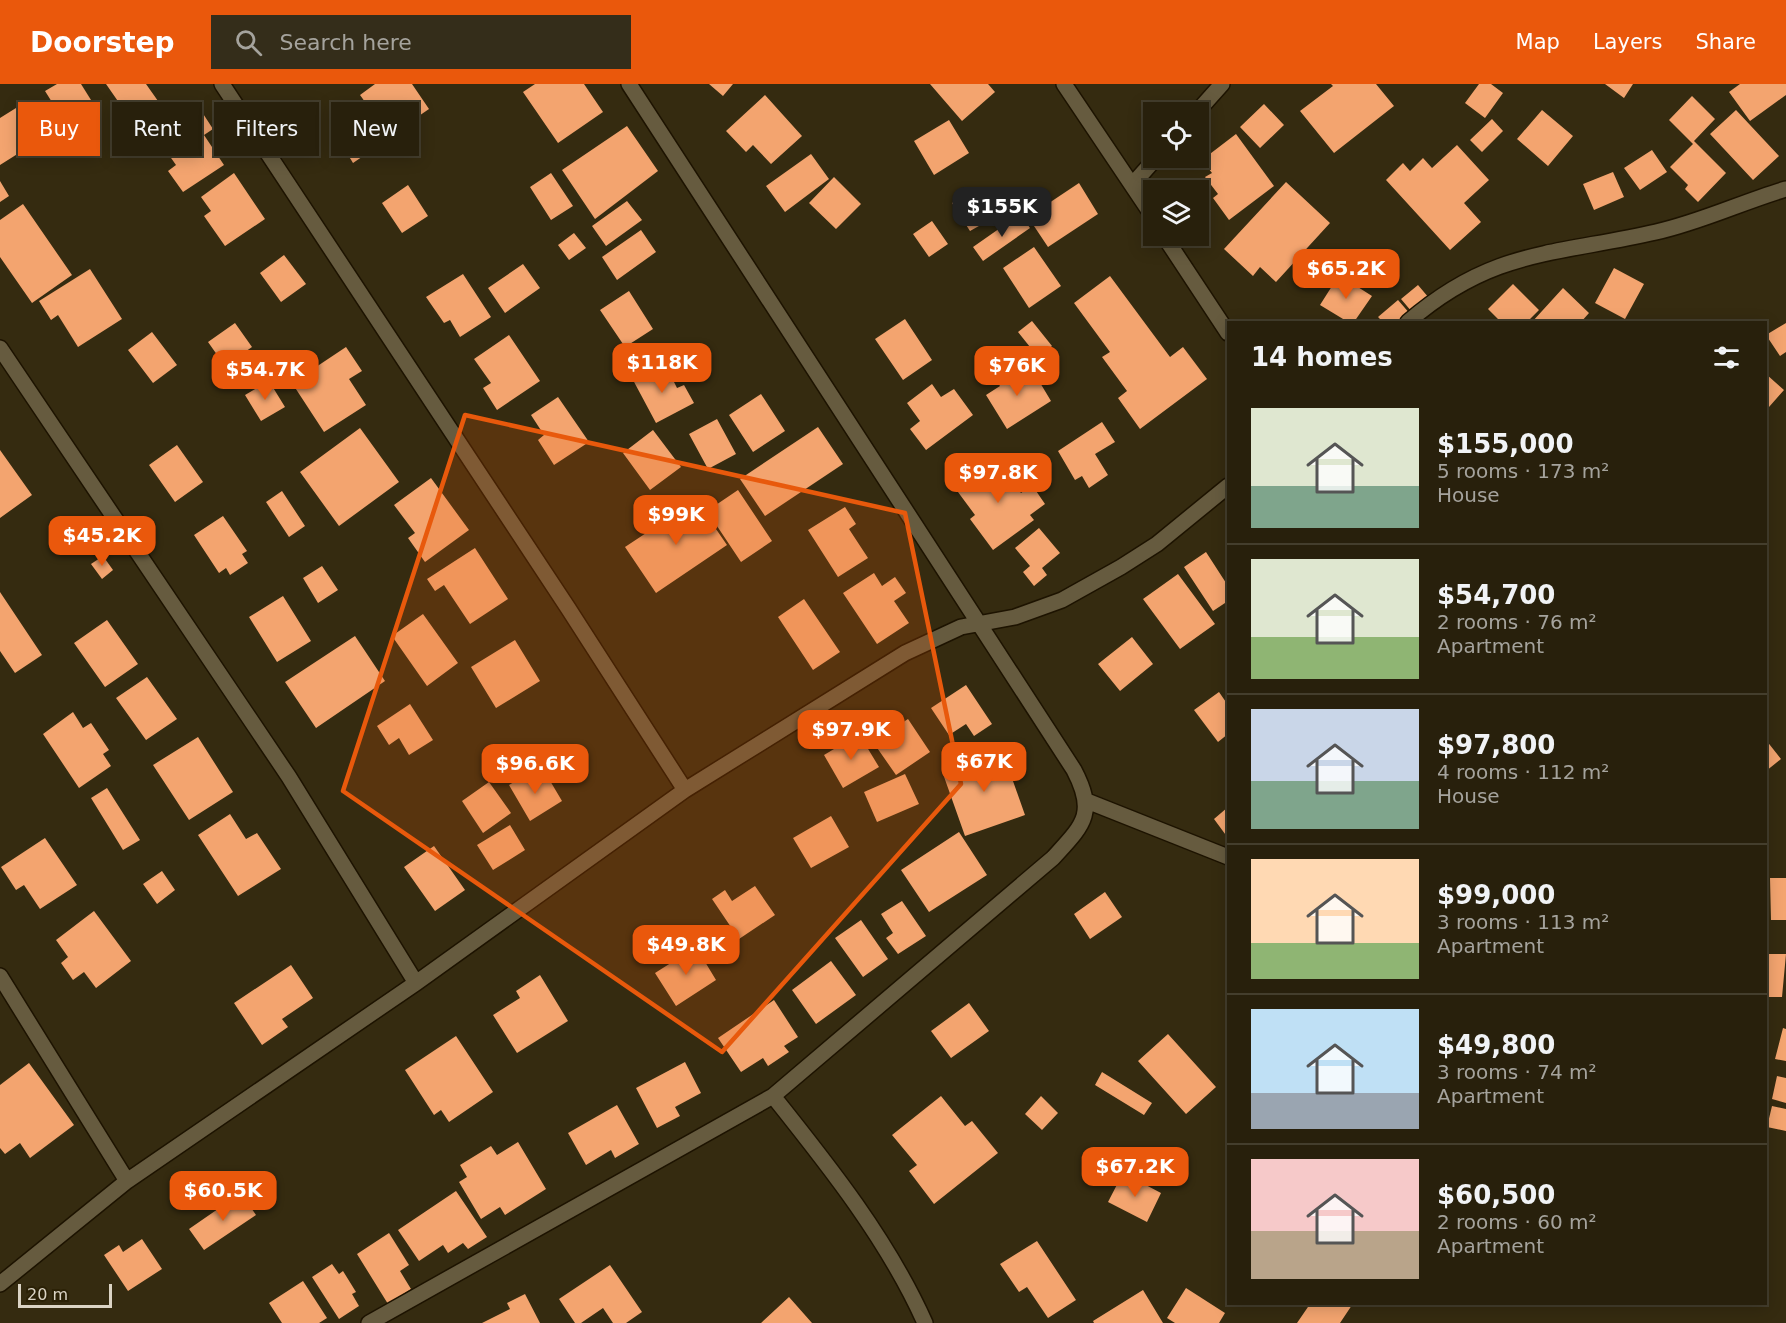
<!DOCTYPE html>
<meta charset="utf-8">
<style>
body{margin:0;font-family:"DejaVu Sans",sans-serif;background:#342d1a;color:#f1f3f6;height:100vh;display:flex;flex-direction:column;font-size:22px;white-space:nowrap}
*{box-sizing:border-box;margin:0}
p{font-size:20px;color:#a5a39d}
.icon{flex:none;width:33px;height:33px;fill:none;stroke:currentColor;stroke-width:2;stroke-linecap:round;stroke-linejoin:round}
.map{position:relative;flex:1;overflow:hidden}
.sheet{position:absolute;left:1227px;top:237px;width:540px;height:984px;display:flex;flex-direction:column;background:#28200c;border-radius:0px;box-shadow:0 3px 15px #0003,0 0 0 2px #443e2d}
.sheet>*{flex:none}
.hud{position:absolute;left:18px;top:18px;width:570px;height:54px;display:flex;gap:12px}
.tools{position:absolute;left:1143px;top:18px;display:grid;gap:12px}
.tools a{display:grid;place-items:center;width:66px;height:66px;border-radius:0px;background:#28200c;box-shadow:0 3px 15px #0003,0 0 0 2px #443e2d;font-size:30px}
.scale{position:absolute;left:18px;bottom:15px;width:94px;box-sizing:border-box;padding-left:6px;border:3px solid #dbd4c5;border-top:0;font-size:16px;line-height:21px;white-space:nowrap;color:#dbd4c5;-webkit-text-stroke:4px #2b2106;paint-order:stroke}
.price{position:absolute;translate:-50% -51px;padding:0 14px;border-radius:12px;background:#ea580c;color:#fff;font-size:20px;line-height:39px;filter:drop-shadow(0 2px 3px #0008)}
.price::after{content:'';position:absolute;left:50%;top:36px;width:18px;height:14px;margin-left:-9px;background:inherit;clip-path:polygon(0 0,100% 0,50% 100%)}
.price.on{background:#222;color:#fff}
ul{padding:0;list-style:none}
li{display:flex;align-items:center;gap:18px;height:150px;padding:0 24px}
li+li{border-top:2px solid #443e2d}
li span{display:grid;place-items:center;flex:none;width:168px;height:120px;border-radius:0px;color:#555}
li>.icon{margin-inline-start:auto}
span .icon{width:72px;height:72px;fill:#fffc;stroke-width:1}
li b{font-size:26px}
h2{display:flex;justify-content:space-between;align-items:center;height:72px;padding:0 24px;font-size:26px}
.pill{padding:0 21px;border-radius:0px;background:#28200c;box-shadow:0 3px 15px #0003,0 0 0 2px #443e2d;font-size:21px;line-height:54px}
.pill.on{background:#ea580c;color:#fff}
header{display:flex;align-items:center;gap:36px;box-sizing:border-box;height:84px;padding:0 30px;background:#ea580c;color:#fff}
header strong{font-size:28px}
nav{display:flex;gap:33px;margin-inline-start:auto;font-size:21px}
.search{width:420px;height:54px;background:#342d1a;display:flex;align-items:center;gap:15px;box-sizing:border-box;padding:0 21px;border-radius:0px;color:#a5a39d;font-size:22px}
.map>svg:first-child{display:block}
.building{fill:#f3a46f}
.lines{fill:none;stroke-linecap:round;stroke-linejoin:round}
.minor-casing{stroke:#1d1300;stroke-width:18}
.minor{stroke:#665b3f;stroke-width:15}
.marked{fill:#e8590c;fill-opacity:0.2;stroke:#e8590c;stroke-width:4.5;stroke-linejoin:round}
</style>
<header>
<strong>Doorstep</strong>
<div class="search"><svg class="icon" aria-label="search" viewBox="0 0 24 24"><circle cx="10" cy="10" r="6"/><path d="M15 15l6 6"/></svg>Search here</div>
<nav><a>Map</a><a>Layers</a><a>Share</a></nav>
</header>
<div class="map">
<svg width="1786" height="1239" viewBox="0 0 1786 1239">
<rect width="100%" height="100%" fill="#352b10"/>
<!-- building -->
<path class="building" d="M57 0H81L101 32 72 50 45 7Z
M106 0H146L158 17 131 36Z
M375 0H412L429 25 397 47 381 24 373 29 360 11Z
M535 0H584L603 28 558 59 523 8Z
M709 0H733L723 12Z
M930 0H988L995 8 962 37Z
M1331 0H1376L1394 22 1334 69 1300 27 1333 2Z
M1479 0H1491L1503 9 1485 34 1465 19Z
M1605 0H1633L1624 14Z
M1740 0H1786V11L1750 37 1729 8Z
M765 11 802 52 771 80 753 61 746 68 726 47Z
M1692 12 1715 35 1694 57 1726 89 1698 118 1685 105 1688 101 1670 83 1693 60 1669 36Z
M24 19 46 52 0 81V34Z
M1264 20 1284 41 1260 64 1240 43Z
M200 25 213 45 204 51 224 81 183 108 168 87 176 81 157 54Z
M1542 26 1573 52 1548 82 1517 55Z
M1736 26 1779 72 1753 96 1710 50Z
M1492 35 1503 47 1482 68 1470 56Z
M949 36 969 69 934 91 914 57Z
M367 38 381 60 353 79 339 56Z
M627 42 658 87 595 135 562 86Z
M1236 50 1274 102 1229 136 1213 114 1218 110 1205 93 1212 89 1202 76Z
M1457 61 1489 96 1464 119 1481 138 1450 166 1386 96 1403 79 1410 87 1423 74 1432 84Z
M1652 66 1667 88 1640 106 1624 84Z
M811 70 829 95 785 128 766 102Z
M1613 88 1624 113 1594 126 1583 100Z
M234 89 265 135 225 162 204 132 211 127 201 113Z
M551 89 573 122 551 136 530 103Z
M834 93 861 120 836 145 809 119Z
M0 97 9 112 0 118Z
M1286 98 1330 139 1276 198 1260 183 1253 192 1224 165Z
M1079 99 1098 130 1048 163 1028 133Z
M408 101 428 132 402 149 382 119Z
M968 109 986 138 970 147 952 119Z
M627 117 642 136 606 162 592 142Z
M23 120 72 191 32 219 0 173V136Z
M1020 130 1030 144 983 177 973 163Z
M932 137 948 160 929 173 913 150Z
M641 146 656 168 617 196 602 173Z
M574 149 586 164 569 176 558 161Z
M1034 163 1061 202 1029 224 1003 184Z
M284 171 306 200 281 218 260 189Z
M523 180 540 204 505 229 488 204Z
M1614 184 1644 200 1625 235 1595 219Z
M90 185 122 235 78 263 58 231 51 236 39 217Z
M463 190 491 233 460 253 450 236 444 239 426 213Z
M1339 191 1372 212 1354 238H1348L1320 221Z
M1110 192 1170 273 1183 263 1207 295 1140 345 1118 314 1127 307 1102 273 1110 268 1074 219Z
M1513 200 1539 226 1527 238H1501L1488 225Z
M1418 201 1429 214 1412 228 1401 215Z
M1563 204 1589 229 1581 238H1532Z
M629 207 653 245 625 263 600 226Z
M1398 216 1411 231 1402 238H1383L1378 233Z
M905 235 932 276 903 296 875 255Z
M1032 237 1052 262 1038 273 1018 248Z
M235 239 252 263 225 282 208 258Z
M1786 239V268L1780 272 1766 251Z
M152 248 177 281 153 299 128 266Z
M509 251 540 297 497 326 483 304 491 299 474 275Z
M346 263 362 287 349 295 366 321 324 348 292 299Z
M665 280 677 304 684 301 694 319 656 339 633 296Z
M1008 284 1017 298 1033 287 1051 317 1007 345 986 311 1000 302 994 293Z
M1766 290 1784 306 1769 323 1766 320Z
M269 297 285 323 261 337 245 311Z
M932 300 941 313 954 305 973 331 926 366 910 345 920 337 907 319Z
M761 310 785 347 753 368 729 331Z
M558 313 589 358 554 381 538 356 544 351 531 331Z
M717 335 736 370 708 385 689 350Z
M1102 338 1115 358 1095 370 1108 391 1089 404 1082 392 1075 396 1058 367Z
M818 343 843 380 765 432 740 395Z
M360 344 399 398 339 442 300 388Z
M653 346 681 383 650 406 623 369Z
M177 361 203 398 175 418 149 381Z
M0 366 32 411 0 434Z
M995 374 1021 409 1032 401 1045 420 1030 431 1034 436 993 466 970 435 975 431 955 404Z
M431 394 469 446 425 478 408 454 415 449 394 421Z
M738 406 772 457 741 478 707 427Z
M282 407 305 442 289 453 266 418Z
M696 416 727 461 656 509 625 463Z
M845 423 856 440 849 445 868 474 838 493 808 446Z
M223 432 247 467 242 470 248 479 230 491 226 484 219 489 194 451Z
M1039 444 1060 469 1042 484 1047 491 1034 502 1023 488 1030 482 1015 464Z
M475 464 508 515 470 540 444 501 435 507 427 495Z
M1206 468 1228 502V517L1213 527 1184 483Z
M103 472 113 486 102 495 91 480Z
M322 482 338 506 318 519 303 494Z
M874 489 882 502 895 493 906 509 894 517 909 539 877 560 843 509Z
M1178 490 1215 540 1180 565 1143 515Z
M0 508 42 571 15 589 0 567Z
M283 512 311 557 277 578 249 533Z
M804 515 840 568 813 586 778 533Z
M423 530 458 579 427 602 392 552Z
M107 536 138 580 105 603 74 559Z
M355 552 385 597 316 644 285 598Z
M1132 553 1153 580 1120 607 1098 580Z
M515 556 540 597 496 624 471 583Z
M147 593 177 635 146 656 116 614Z
M966 601 992 640 974 652 966 640 949 651 931 624Z
M1219 608 1228 621V650L1218 658 1194 626Z
M410 620 433 656 409 671 399 654 389 661 377 642Z
M73 628 83 644 91 639 109 666 103 670 111 682 79 704 43 650Z
M908 635 930 668 896 691 873 658Z
M859 650 879 683 843 704 824 671Z
M198 653 233 708 189 736 153 681Z
M1766 656 1781 675 1766 687Z
M1002 666 1025 731 965 752 942 687Z
M534 686 542 699 549 695 562 717 530 737 509 701Z
M905 690 919 720 877 738 864 708Z
M489 698 511 729 483 749 462 717Z
M107 704 140 756 123 766 91 714Z
M1228 723V754L1214 735Z
M230 730 246 755 257 749 281 785 238 812 198 751Z
M831 732 849 763 811 784 793 754Z
M510 741 525 766 493 786 477 761Z
M959 748 987 791 929 828 901 786Z
M45 754 77 801 40 825 24 801 16 806 1 783Z
M434 762 465 806 435 827 404 783Z
M162 787 175 806 157 820 143 800Z
M1770 794H1786V836H1771Z
M755 802 775 831 739 855 712 815 725 806 732 817Z
M1105 808 1122 833 1090 855 1074 830Z
M902 817 926 852 898 870 886 854 893 849 881 830Z
M94 827 131 877 96 904 84 888 73 896 61 879 68 873 56 856Z
M861 836 888 875 863 893 835 854Z
M696 863 716 896 676 922 655 889Z
M1766 870H1786L1782 913H1766Z
M831 877 856 911 816 940 792 906Z
M291 881 313 914 282 935 288 943 262 961 234 919Z
M540 891 568 937 517 969 493 931 520 914 516 907Z
M774 916 798 953 784 962 789 968 768 982 763 974 741 988 718 954Z
M969 919 989 947 951 974 931 947Z
M1783 944 1786 945V977L1775 975Z
M1168 950 1216 1003 1186 1030 1138 977Z
M456 952 493 1008 449 1038 441 1026 434 1031 405 986Z
M685 978 701 1009 675 1023 680 1032 657 1044 636 1004Z
M29 979 74 1041 30 1074 20 1059 5 1070 0 1064V1001Z
M1102 988 1152 1019 1144 1031 1095 1001Z
M1777 992 1786 994V1019L1772 1015Z
M941 1012 965 1042 972 1037 998 1069 934 1120 909 1087 917 1081 892 1051Z
M1041 1012 1058 1029 1042 1046 1025 1030Z
M617 1021 639 1060 615 1074 611 1066 586 1081 568 1049Z
M1772 1022 1786 1025V1047L1767 1043Z
M518 1058 546 1105 505 1131 500 1123 481 1135 459 1098 467 1093 460 1081 491 1062 497 1071Z
M1123 1089 1161 1109 1147 1138 1108 1118Z
M456 1107 487 1153 468 1165 463 1159 448 1169 443 1161 419 1177 398 1146Z
M241 1109 256 1131 204 1166 189 1145Z
M389 1149 409 1181 400 1187 411 1205 388 1220 357 1170Z
M142 1155 162 1185 128 1207 104 1171 119 1161 123 1168Z
M1037 1157 1076 1216 1048 1234 1027 1203 1019 1208 1000 1180Z
M332 1180 339 1190 343 1187 356 1208 352 1210 359 1222 339 1235 312 1193Z
M610 1181 642 1228 626 1239H613L603 1224 581 1239H575L559 1215Z
M303 1197 327 1234 319 1239H282L269 1219Z
M1186 1204 1225 1229 1219 1239H1175L1167 1234Z
M1143 1206 1163 1239H1094L1093 1237Z
M525 1210 540 1239H482L510 1225 507 1219Z
M789 1213 812 1239H761Z
M1310 1220H1349L1352 1221 1340 1239H1297Z"/>
<g class="lines">
<!-- minor casing -->
<g class="minor-casing">
<path id="minor" d="M222 0 568 524 685 706
M1064 0 1154 134
M1197 28 1222 0
M1132 101 1156 74
M1164 152 1228 249
M1408 238C1492 165 1555 171 1656 148 1701 138 1742 118 1786 105
M0 264 289 693 416 899
M1087 717 1228 773
M0 892 127 1097
M773 1012C829 1082 888 1156 925 1239
M0 1200 127 1097 416 899 685 706 905 569 961 543 1015 533 1062 516 1121 483 1157 460 1228 402
M369 1239 773 1012 1053 774C1083 741 1097 730 1074 686L629 0"/>
</g>
<!-- minor -->
<use href="#minor" class="minor"/>
</g>
<!-- marked area -->
<path class="marked" d="M465 331 905 429 961 700 722 968 343 707Z"/>
</svg>
<div class="tools">
<a><svg class="icon" aria-label="locate" viewBox="0 0 24 24"><circle cx="12" cy="12" r="6"/><path d="M12 2v4M12 18v4M2 12h4M18 12h4"/></svg></a>
<a><svg class="icon" aria-label="layers" viewBox="0 0 24 24"><path d="M12 4l9 5-9 5-9-5zM3 14l9 5 9-5"/></svg></a>
</div>
<div class="scale">20 m</div>
<b class="price on" style="left:1002px;top:154px">$155K</b>
<b class="price" style="left:1346px;top:216px">$65.2K</b>
<b class="price" style="left:662px;top:310px">$118K</b>
<b class="price" style="left:1017px;top:313px">$76K</b>
<b class="price" style="left:265px;top:317px">$54.7K</b>
<b class="price" style="left:998px;top:420px">$97.8K</b>
<b class="price" style="left:676px;top:462px">$99K</b>
<b class="price" style="left:102px;top:483px">$45.2K</b>
<b class="price" style="left:851px;top:677px">$97.9K</b>
<b class="price" style="left:984px;top:709px">$67K</b>
<b class="price" style="left:535px;top:711px">$96.6K</b>
<b class="price" style="left:686px;top:892px">$49.8K</b>
<b class="price" style="left:1135px;top:1114px">$67.2K</b>
<b class="price" style="left:223px;top:1138px">$60.5K</b>
<div class="hud">
<a class="pill on">Buy</a>
<a class="pill">Rent</a>
<a class="pill">Filters</a>
<a class="pill">New</a>
</div>
<section class="sheet">
<h2>14 homes<svg class="icon" aria-label="filters" viewBox="0 0 24 24"><path d="M4 7h16M4 17h16"/><circle cx="9" cy="7" r="2"/><circle cx="15" cy="17" r="2"/></svg></h2>
<ul>
<li><span style="background:linear-gradient(#dfe7d0 65%,#7fa58c 0)"><svg class="icon" aria-label="home" viewBox="0 0 24 24"><path d="M3 11l9-7 9 7M6 9v11h12V9"/></svg></span><div><b>$155,000</b><p>5 rooms · 173 m²</p><p>House</p></div></li>
<li><span style="background:linear-gradient(#dfe7d0 65%,#8fb573 0)"><svg class="icon" aria-label="home" viewBox="0 0 24 24"><path d="M3 11l9-7 9 7M6 9v11h12V9"/></svg></span><div><b>$54,700</b><p>2 rooms · 76 m²</p><p>Apartment</p></div></li>
<li><span style="background:linear-gradient(#c9d6e8 60%,#7fa58c 0)"><svg class="icon" aria-label="home" viewBox="0 0 24 24"><path d="M3 11l9-7 9 7M6 9v11h12V9"/></svg></span><div><b>$97,800</b><p>4 rooms · 112 m²</p><p>House</p></div></li>
<li><span style="background:linear-gradient(#ffd9b3 70%,#8fb573 0)"><svg class="icon" aria-label="home" viewBox="0 0 24 24"><path d="M3 11l9-7 9 7M6 9v11h12V9"/></svg></span><div><b>$99,000</b><p>3 rooms · 113 m²</p><p>Apartment</p></div></li>
<li><span style="background:linear-gradient(#bfe0f5 70%,#9aa5b1 0)"><svg class="icon" aria-label="home" viewBox="0 0 24 24"><path d="M3 11l9-7 9 7M6 9v11h12V9"/></svg></span><div><b>$49,800</b><p>3 rooms · 74 m²</p><p>Apartment</p></div></li>
<li><span style="background:linear-gradient(#f6c9c9 60%,#b9a48a 0)"><svg class="icon" aria-label="home" viewBox="0 0 24 24"><path d="M3 11l9-7 9 7M6 9v11h12V9"/></svg></span><div><b>$60,500</b><p>2 rooms · 60 m²</p><p>Apartment</p></div></li>
</ul>
</section>
</div>
